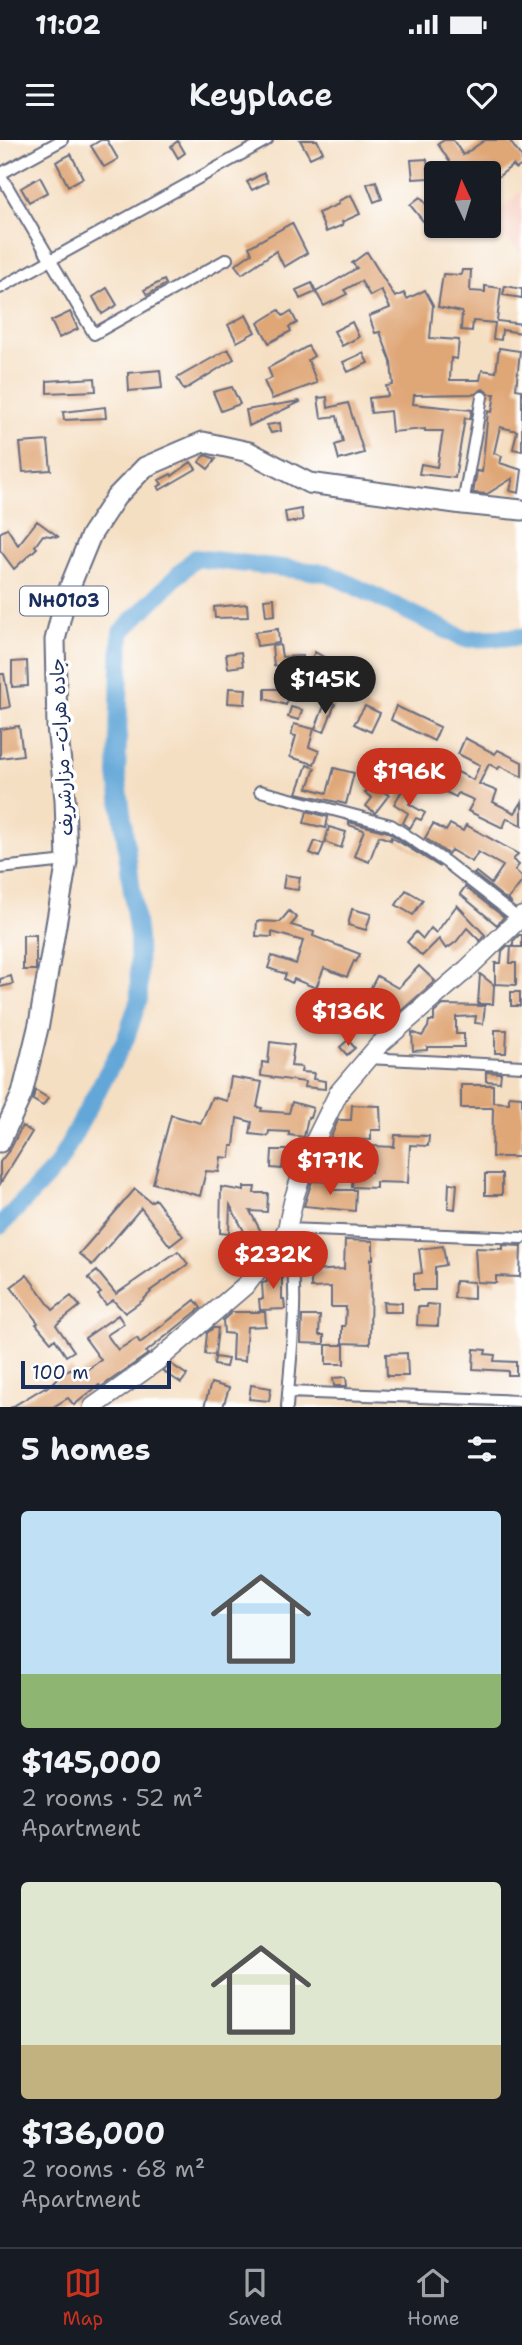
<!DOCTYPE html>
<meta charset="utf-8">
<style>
body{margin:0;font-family:"Shantell Sans","Playpen Sans Arabic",sans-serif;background:#242831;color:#f1f3f6;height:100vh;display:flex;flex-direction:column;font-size:26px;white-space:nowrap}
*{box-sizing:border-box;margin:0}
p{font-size:23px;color:#9ea1a6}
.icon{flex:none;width:38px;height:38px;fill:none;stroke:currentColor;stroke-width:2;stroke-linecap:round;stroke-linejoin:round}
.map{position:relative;height:1267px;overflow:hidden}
.sheet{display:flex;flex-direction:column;background:#171b24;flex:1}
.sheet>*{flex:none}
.needle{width:46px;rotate:356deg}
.controls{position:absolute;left:424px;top:21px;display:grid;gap:14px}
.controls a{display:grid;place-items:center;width:77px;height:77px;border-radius:7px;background:#171b24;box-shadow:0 2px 5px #0004;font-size:35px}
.scale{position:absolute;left:21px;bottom:18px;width:150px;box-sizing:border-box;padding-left:7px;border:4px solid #1b2f5e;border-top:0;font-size:19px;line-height:24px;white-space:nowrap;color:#1b2f5e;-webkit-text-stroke:5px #fff;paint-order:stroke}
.price{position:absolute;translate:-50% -60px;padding:0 16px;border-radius:24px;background:#c8321e;color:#fff;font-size:23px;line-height:46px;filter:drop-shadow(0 2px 4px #0008)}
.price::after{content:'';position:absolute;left:50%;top:42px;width:21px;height:16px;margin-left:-10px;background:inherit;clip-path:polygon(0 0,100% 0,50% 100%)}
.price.current{background:#222;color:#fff}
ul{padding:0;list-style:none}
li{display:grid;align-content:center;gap:14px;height:371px;padding:0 21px}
li span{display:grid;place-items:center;height:217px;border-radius:7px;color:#555}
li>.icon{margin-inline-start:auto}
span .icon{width:126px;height:126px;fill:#fffc;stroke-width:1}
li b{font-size:30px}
h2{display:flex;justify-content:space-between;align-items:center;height:84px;padding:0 21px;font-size:30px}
.status{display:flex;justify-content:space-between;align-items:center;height:49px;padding:0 35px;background:#171b24;direction:ltr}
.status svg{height:19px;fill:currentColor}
header{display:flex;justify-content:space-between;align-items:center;height:91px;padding:0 21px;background:#171b24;font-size:32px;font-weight:600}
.dock{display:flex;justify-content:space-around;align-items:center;height:98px;border-top:2px solid #363941;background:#171b24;font-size:19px;color:#9ea1a6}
.dock a{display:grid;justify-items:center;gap:4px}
.dock .current{color:#c8321e}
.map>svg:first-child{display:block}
.built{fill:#f6d2c4}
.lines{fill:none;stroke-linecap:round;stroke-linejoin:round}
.river{stroke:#63a7d8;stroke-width:18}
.building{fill:#dfa676}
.street-casing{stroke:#676d81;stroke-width:14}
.primary-casing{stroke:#676d81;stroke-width:21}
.highway-casing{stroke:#676d81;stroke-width:23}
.street{stroke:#fff;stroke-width:10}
.primary{stroke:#fff;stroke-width:18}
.highway{stroke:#fff;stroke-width:19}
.labels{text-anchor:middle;stroke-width:7;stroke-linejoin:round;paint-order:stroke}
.shield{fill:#fff;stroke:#5f6d8e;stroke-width:2}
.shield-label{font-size:18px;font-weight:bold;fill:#1b2f5e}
.street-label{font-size:19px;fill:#1b2f5e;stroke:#fff}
</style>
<div class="status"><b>11:02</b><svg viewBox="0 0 49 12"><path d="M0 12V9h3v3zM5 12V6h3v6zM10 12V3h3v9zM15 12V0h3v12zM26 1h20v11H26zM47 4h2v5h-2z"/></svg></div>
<header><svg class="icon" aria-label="menu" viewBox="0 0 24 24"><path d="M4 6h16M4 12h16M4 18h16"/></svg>Keyplace<svg class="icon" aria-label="heart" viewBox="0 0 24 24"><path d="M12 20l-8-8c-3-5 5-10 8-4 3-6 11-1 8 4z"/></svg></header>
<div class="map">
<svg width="522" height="1267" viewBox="0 0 522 1267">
<rect width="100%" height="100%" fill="#fff"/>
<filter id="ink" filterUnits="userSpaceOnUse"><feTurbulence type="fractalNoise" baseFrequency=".0143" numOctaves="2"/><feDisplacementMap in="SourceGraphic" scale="14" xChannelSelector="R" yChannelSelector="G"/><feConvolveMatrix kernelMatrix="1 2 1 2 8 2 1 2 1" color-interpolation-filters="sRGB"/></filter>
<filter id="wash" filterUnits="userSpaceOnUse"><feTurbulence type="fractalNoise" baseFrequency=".00686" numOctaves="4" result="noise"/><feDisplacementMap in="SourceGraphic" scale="28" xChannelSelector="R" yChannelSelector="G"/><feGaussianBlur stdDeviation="1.57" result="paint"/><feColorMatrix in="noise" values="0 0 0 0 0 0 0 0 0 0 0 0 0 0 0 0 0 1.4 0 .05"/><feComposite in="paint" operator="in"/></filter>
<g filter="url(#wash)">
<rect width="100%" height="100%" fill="#f5dfc3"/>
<!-- built -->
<path class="built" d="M522 50V113L488 82Z"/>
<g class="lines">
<!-- river -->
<path class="river" d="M0 1086 57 1026 126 898 139 859 138 798 117 634 121 492 195 418 327 433 465 499 522 497"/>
</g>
<g id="blocks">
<!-- building -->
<path class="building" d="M101 0H107L118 19 104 27 91 6Z
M300 0H317L323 12 310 18Z
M444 0H453L463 15 485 0H509L522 18V25L516 29 513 25 488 45V33H447L444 28 451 24 438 4Z
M178 1 185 13 178 18 171 6Z
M71 14 83 38 68 46 56 22Z
M427 19 429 38 413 39 411 20Z
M264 33 268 42 252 50 247 42Z
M40 37 48 52 29 62 21 48Z
M376 41 382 59 374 62 367 44Z
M351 55 360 74 342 82 343 85 326 92 318 73 339 64 338 61Z
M420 57 433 72 423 81 410 65Z
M292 83 307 113 284 127 276 111 242 134 235 125 252 113 249 107Z
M367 112 395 157 404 153 407 159 425 150 433 165 430 198 459 200 457 219 451 218 450 240H480L482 230 496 232 499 208 520 211 516 249 522 250V311L513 309 517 291 500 287 494 313 502 316 500 323 522 330 519 353 510 351 513 338 487 354 473 353 477 331 482 332 488 271 492 272 495 254H489L483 249 475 254 414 255 413 264 472 270 470 279 465 278 455 338 419 334 421 324 437 327 443 291H425V289L392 292 390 271 371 273 369 258 388 256 386 246 393 245 391 222 380 192 375 193 369 176 390 168 381 150 370 156 361 141 344 150 347 154 324 166 316 152 357 128 352 123Z
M462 130H471L470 151 485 152V146L501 148 497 181 522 184V193L502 190 501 200 493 199 495 183 473 181 472 191 461 190 462 172 438 167 443 134 461 135Z
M164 140 166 144 147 155 144 150Z
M312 143 316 152 300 159 296 150Z
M505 146 522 149V158L503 155Z
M107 148 117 165 102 174 93 157Z
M279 170 283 176 291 171 297 183 289 187 291 191 269 203 258 183Z
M70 172 78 189 59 198 51 181Z
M246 175 255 192 237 202 228 185Z
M352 182 359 197 342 206 334 191Z
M308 206 314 216 308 220 317 243 272 259 264 241 272 238 268 228Z
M228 209 234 219 184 250 177 238Z
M363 213 368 223 348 232 343 222Z
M160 230 162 248 129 251 128 233Z
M95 238 96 251 47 253V241Z
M232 247 240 264 221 271 213 252Z
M327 257 328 268 348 263 364 313 339 320 335 305 343 302 337 276 321 278 318 258Z
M299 261 300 262 249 286 246 270Z
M105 267 106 278 64 280 63 272Z
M280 283 281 291 271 293 267 285Z
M48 301 51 330 23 332 20 303Z
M205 315 216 319 208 329 199 322Z
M191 322 196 329 160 350 158 347 162 344 159 340 171 334 172 336Z
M301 369 303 380 287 383 285 372Z
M37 381 59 397 43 395 35 406 37 408 14 429 0 410V393L7 388 18 405Z
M274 458 275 475 266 476 264 459Z
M247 464 248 477 215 478 214 467Z
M278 489 279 503 257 506 255 492Z
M280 505 282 517 303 516 304 523 274 526 272 506Z
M241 512 243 526 228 528 226 514Z
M315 512 336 524 329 536 322 532 324 530 318 526 310 522Z
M27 521 28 546 12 547V522Z
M0 534H4L10 567 0 569Z
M286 540 294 543 286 565 265 559V549H283Z
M229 548 246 549 245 564 228 563Z
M326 561 335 564 324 592 315 589Z
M365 566 380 573 371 592 354 584Z
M396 566 440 587 434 601 391 580Z
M291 567 302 570 299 580 288 577Z
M294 584 314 589 309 607 319 611 314 624 290 617 296 596 291 595Z
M19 586 23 615 0 618V589Z
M465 598 495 614 498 610 522 622V637L500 626 498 629 489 624 479 644 497 651 493 662 515 673 522 662V686L507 678 503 688 468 671 474 660 458 653 456 657 437 648 436 651 423 644 425 640 401 628 406 618 427 629 434 617 449 625 448 627 473 640 480 625 458 614Z
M377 621 392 629 380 650 389 655 375 673 366 666 372 658 365 653 374 641 368 638Z
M307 625 315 628 308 648 327 653 334 628 354 633 346 664 297 653Z
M403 649 414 656 409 664 425 673 421 680 416 678 410 688 403 683 408 673 394 664Z
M307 671 328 677 326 688 304 683Z
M349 682 388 692 440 727 391 697V700L379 696 369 722 354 716 364 690 349 685Z
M433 684 446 691 450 684 463 691 466 685 518 714 513 720 519 725 515 730 522 737V742L508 759 512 764 474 734 476 732 491 744 503 726 478 712 472 722 451 710 448 714 425 698Z
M329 687 346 692 341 708 325 702Z
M315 701 324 704 319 717 310 713Z
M285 735 300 737 298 750 283 748Z
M465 747 504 777 497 785 460 754Z
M406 750 423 760 413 775 396 765Z
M457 765 485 795 480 801 467 788 456 802 446 809 439 799 422 816 407 802 416 792 423 799 431 788 436 793Z
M352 769 371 774 366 790 348 785Z
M289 771 297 778 291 785 314 792 313 796 360 814 356 822 354 821 347 837 324 828 316 848 294 839 292 843 284 839 286 834 268 828 272 816 296 824 303 801 272 792V797L256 796 257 781 280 782Z
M23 795H36V830H23Z
M519 795H522V807H513V801Z
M507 806H511L510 823H516V845L495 844V823H501L502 811Z
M419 826 435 841 401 871 392 861 390 865 368 853 377 836 398 848Z
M480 834 494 845 493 864H478Z
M11 836 13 844 0 847V839Z
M511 852H520V866H511Z
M348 861 371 872 369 875 378 882 372 890 353 875 345 893 326 885 331 872 341 876Z
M443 865 485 866 483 884 475 883 476 876 456 877V894H464V907H427V910L413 911 412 892 422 896 428 887 429 881H434V873Z
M495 890H507L506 913H495Z
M348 900 355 908 347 915 340 907Z
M270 902 294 905 291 926 302 927 301 932 314 933 313 939 325 941V949L304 947 305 942 261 936 262 922 268 923Z
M486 932 501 933 500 942 486 941Z
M231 937 262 942 257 967 262 968 261 971 289 973 292 962 313 968 310 978 308 977 304 997 289 995V992L269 991 268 996 250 994 252 982 237 978 234 1006H231L230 1018 221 1017 219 1032 206 1031 200 1056 153 1043 171 975 201 983 212 957 227 961Z
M461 945H493V962L509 963V956L522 957V1006H519V1017H492L493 968H461Z
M35 950 48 958 43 966 33 960Z
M352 965 380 966 381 990H371V1000L330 999 338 980H351Z
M22 986 32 992 0 1044V1022L11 1008Z
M395 995 429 996 428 1006 410 1005 408 1043 376 1042V1048L352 1047 353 1031 371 1032 372 1006 394 1007Z
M272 1010H296L294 1021H283L282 1029 271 1028Z
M323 1010 338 1011V1020L321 1019Z
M485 1034H502V1055H485Z
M312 1041 333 1042 332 1050H356L355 1071 304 1066Z
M449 1043 457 1044 455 1069 448 1068Z
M221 1047 244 1051V1047H255L254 1053H268L267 1072 250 1071 266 1101 253 1108 230 1065 229 1094 220 1093Z
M135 1049 151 1062 155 1059 183 1096 170 1106 141 1068 92 1125 79 1114Z
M345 1100 373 1101V1119H371L370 1204 342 1203V1186H345L346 1167H331V1147L311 1148V1131L344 1129Z
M503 1105 521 1106 520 1137 496 1136V1143L477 1142 475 1108 503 1109Z
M443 1106 446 1125 435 1127V1150H414V1134L422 1133 419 1109Z
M178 1111 188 1124 150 1151 151 1152 142 1161 125 1173 113 1160 106 1165 98 1155 101 1153 88 1138 97 1131 116 1154Z
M275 1126 284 1127 283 1138H282V1159H284L285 1169 260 1170 259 1159H263L262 1143 267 1142V1137Z
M27 1135 53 1170 71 1156 80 1166 56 1185 74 1211 66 1216 55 1199 51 1202 36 1184 38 1183 11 1147Z
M455 1141 474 1142V1159L454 1158Z
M195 1160 201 1168 146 1212 148 1214 101 1247 99 1245 74 1265 68 1258 53 1267H12L45 1247 46 1248 71 1228 77 1236 101 1220 85 1198 118 1175 124 1184 107 1195 118 1210 137 1198 140 1203Z
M383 1162 402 1163V1172H384Z
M427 1164 439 1165 438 1186 417 1185 418 1167H427Z
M232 1172H265L266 1186 247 1187 245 1221 232 1220 233 1194 224 1193 223 1180Z
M302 1176H320L319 1195H324V1204L301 1203Z
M213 1188H218L215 1215 205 1214 207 1193Z
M326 1205H344V1224H326Z
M474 1209 486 1210 485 1214 495 1215 494 1221 516 1222V1235H508V1231L473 1229Z
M407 1213 408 1236H387L386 1214Z
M215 1217 228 1219 226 1227 214 1225Z
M171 1224 187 1235 181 1243 163 1231Z
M346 1237 347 1246H334L333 1238Z
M211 1243 229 1248 223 1267H204Z
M251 1245 271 1248 269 1261 249 1259Z"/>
</g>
</g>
<g filter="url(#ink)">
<use href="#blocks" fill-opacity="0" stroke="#676d81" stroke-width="2"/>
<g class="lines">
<!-- street casing -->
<g class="street-casing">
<path id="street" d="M0 34 94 194 227 119
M0 34 62 0
M0 148 267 0
M463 364 482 257
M260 651 391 685 446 722 519 779
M0 728 67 721
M367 918 522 926
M288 1252 522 1261
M287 1267C291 1209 301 1147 287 1089L522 1098"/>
</g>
<!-- primary casing -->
<g class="primary-casing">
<path id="primary" d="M93 1267 156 1222 247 1144 281 1100 287 1089 294 1058 308 1015 339 952 379 905 467 829 522 776"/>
</g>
<!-- highway casing -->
<g class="highway-casing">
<path id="highway" d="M0 1002 22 954 39 884 67 721 65 659 57 587 55 500 66 456 91 395 116 357 145 327 203 302 249 312 309 343 463 364 522 370"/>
</g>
<!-- street -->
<use href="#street" class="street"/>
<!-- primary -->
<use href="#primary" class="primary"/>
<!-- highway -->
<use href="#highway" class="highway"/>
</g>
</g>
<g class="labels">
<!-- shield labels -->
<rect class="shield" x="20" y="446.5" width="88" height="29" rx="5"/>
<g class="shield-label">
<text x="64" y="467">NH0103</text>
</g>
<!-- street labels -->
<g class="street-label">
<text transform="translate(61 607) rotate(-93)" y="7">جاده هرات- مزارشریف</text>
</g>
</g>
</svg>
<div class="controls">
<a><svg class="needle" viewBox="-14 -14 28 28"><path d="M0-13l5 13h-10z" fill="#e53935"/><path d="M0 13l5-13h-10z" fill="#9ea1a6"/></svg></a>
</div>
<div class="scale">100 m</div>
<b class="price current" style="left:325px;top:576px">$145K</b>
<b class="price" style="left:409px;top:668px">$196K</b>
<b class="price" style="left:348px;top:908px">$136K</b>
<b class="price" style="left:330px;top:1057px">$171K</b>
<b class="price" style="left:273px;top:1151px">$232K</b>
</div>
<section class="sheet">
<h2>5 homes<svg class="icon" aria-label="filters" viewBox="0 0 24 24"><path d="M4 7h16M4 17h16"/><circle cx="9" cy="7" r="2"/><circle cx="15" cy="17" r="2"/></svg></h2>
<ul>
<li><span style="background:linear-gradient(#bfe0f5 75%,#8fb573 0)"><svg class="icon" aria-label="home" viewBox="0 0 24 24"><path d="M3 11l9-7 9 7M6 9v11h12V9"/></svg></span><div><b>$145,000</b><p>2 rooms · 52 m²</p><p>Apartment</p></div></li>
<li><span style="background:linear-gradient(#dfe7d0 75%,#c2b280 0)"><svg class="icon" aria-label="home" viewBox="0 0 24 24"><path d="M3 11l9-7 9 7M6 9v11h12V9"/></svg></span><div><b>$136,000</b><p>2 rooms · 68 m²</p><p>Apartment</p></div></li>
</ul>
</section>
<nav class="dock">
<a class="current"><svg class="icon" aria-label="map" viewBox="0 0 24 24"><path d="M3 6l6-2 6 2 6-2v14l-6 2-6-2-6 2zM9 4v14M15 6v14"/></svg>Map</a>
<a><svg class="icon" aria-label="saved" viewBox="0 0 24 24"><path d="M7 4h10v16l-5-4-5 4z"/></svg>Saved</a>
<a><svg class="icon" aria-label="home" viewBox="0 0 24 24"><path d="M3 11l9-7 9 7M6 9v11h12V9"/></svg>Home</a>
</nav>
